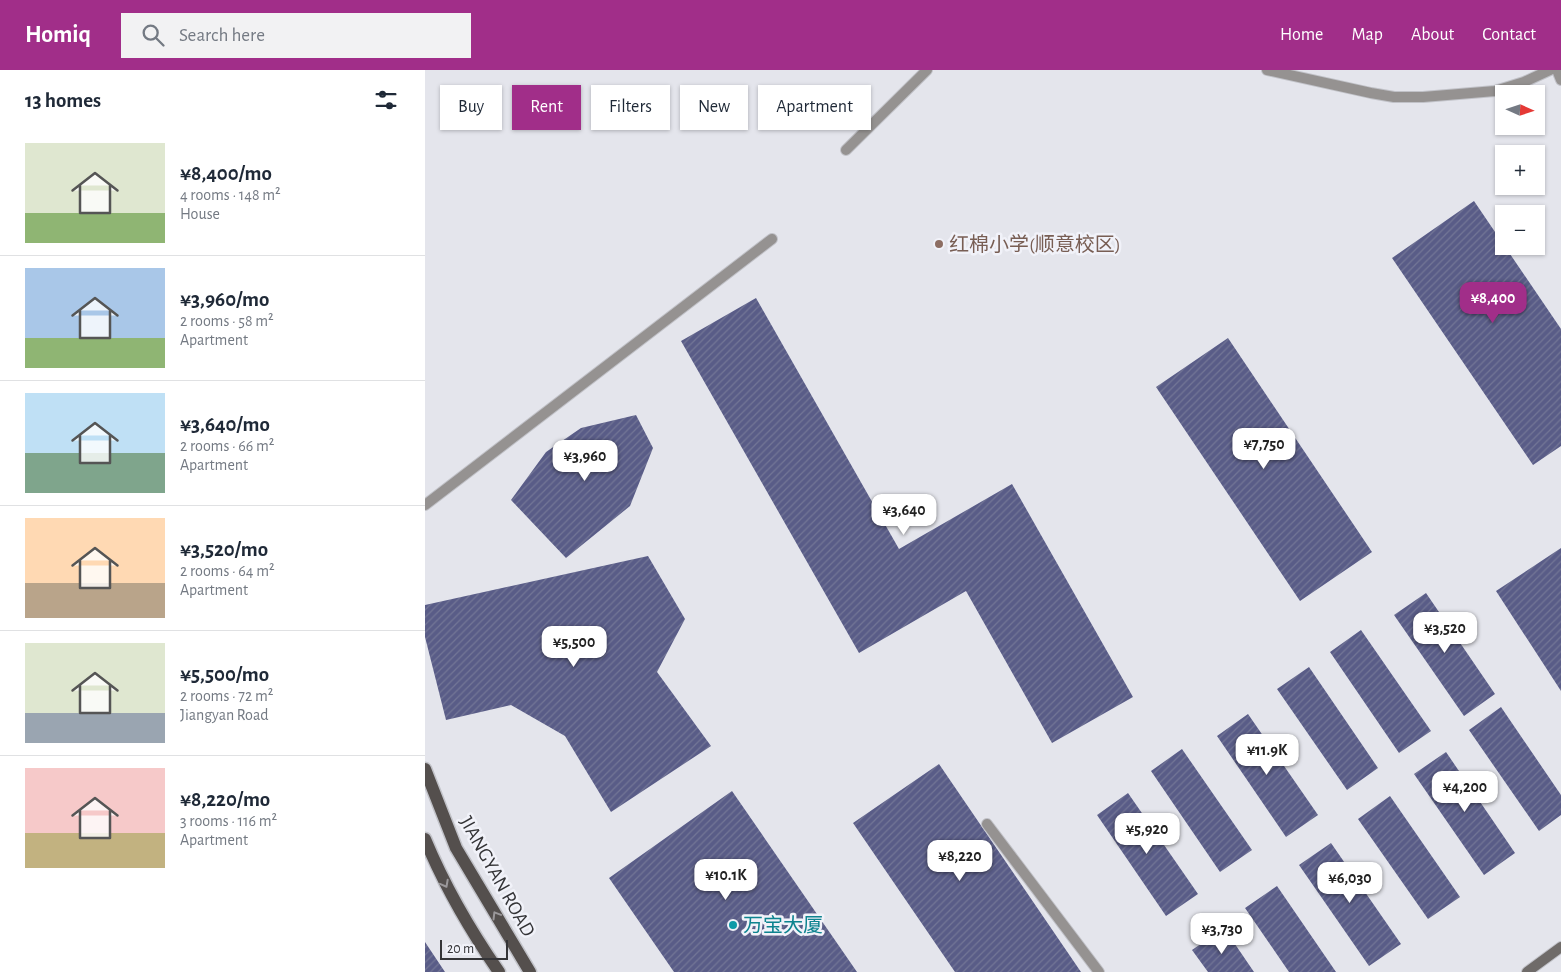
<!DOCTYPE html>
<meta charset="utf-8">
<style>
body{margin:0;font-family:"Alegreya Sans","Noto Sans SC",sans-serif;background:#f2f2f3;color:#1f2937;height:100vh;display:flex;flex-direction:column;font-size:19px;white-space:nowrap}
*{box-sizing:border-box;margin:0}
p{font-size:16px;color:#747a83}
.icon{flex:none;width:28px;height:28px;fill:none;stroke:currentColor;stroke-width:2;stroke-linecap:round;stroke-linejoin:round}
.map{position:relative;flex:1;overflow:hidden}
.panel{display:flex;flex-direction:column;background:#fff;width:425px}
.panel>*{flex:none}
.top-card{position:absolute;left:15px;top:15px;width:475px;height:45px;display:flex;gap:10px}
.needle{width:32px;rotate:93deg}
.controls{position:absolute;left:1070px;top:15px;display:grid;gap:10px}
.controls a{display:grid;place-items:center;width:50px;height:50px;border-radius:0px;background:#fff;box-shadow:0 1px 4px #0004;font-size:25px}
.scale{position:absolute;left:15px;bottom:12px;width:68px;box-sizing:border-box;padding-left:5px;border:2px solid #343437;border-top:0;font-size:14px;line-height:18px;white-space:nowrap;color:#343437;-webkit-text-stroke:4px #f1f2f9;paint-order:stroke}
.price{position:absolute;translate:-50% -42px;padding:0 11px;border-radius:10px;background:#fff;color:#222;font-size:16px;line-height:32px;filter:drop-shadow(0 1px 2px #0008)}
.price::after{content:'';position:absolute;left:50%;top:30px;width:15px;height:11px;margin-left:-8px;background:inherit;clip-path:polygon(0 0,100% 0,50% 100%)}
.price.on{background:#a12e89;color:#fff}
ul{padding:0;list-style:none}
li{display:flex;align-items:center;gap:15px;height:125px;padding:0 25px}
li+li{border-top:1px solid #e0e1e3}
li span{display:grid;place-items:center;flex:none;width:140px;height:100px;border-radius:0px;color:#555}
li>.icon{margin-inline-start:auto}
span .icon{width:60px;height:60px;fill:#fffc;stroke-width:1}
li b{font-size:21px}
h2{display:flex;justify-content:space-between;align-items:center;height:60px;padding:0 25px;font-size:21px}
.pill{padding:0 18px;border-radius:0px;background:#fff;box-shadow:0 1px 4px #0004;font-size:18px;line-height:45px}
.pill.on{background:#a12e89;color:#fff}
header{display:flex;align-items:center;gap:30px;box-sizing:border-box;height:70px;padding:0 25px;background:#a12e89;color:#fff}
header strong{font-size:24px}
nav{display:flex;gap:28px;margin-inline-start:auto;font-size:18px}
.search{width:350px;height:45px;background:#f2f2f3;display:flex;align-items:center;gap:12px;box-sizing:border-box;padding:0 18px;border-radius:0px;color:#747a83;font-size:19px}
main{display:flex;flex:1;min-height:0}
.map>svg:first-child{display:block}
.building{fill:url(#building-hatch)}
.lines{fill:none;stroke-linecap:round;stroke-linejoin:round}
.service-casing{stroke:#c1c2c8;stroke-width:12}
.minor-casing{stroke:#c1c2c8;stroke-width:12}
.secondary-casing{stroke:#c1c2c8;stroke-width:12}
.primary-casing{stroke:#c1c2c8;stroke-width:15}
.service{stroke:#959291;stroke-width:10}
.minor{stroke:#959291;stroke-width:10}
.secondary{stroke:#6f6b69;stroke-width:10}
.primary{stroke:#544f4d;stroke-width:12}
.oneway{stroke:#9b989a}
.education-dot{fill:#8d6e63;stroke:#f1f2f9;stroke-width:2}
.culture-dot{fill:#0f9aa8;stroke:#f1f2f9;stroke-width:2}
.labels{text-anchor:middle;stroke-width:5;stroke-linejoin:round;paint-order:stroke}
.education-label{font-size:20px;fill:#785e54;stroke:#f1f2f9;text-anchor:start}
.street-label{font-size:20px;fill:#343437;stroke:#f1f2f9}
.culture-label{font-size:20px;fill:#0d838f;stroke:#f1f2f9;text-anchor:start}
</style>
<header>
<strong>Homiq</strong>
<div class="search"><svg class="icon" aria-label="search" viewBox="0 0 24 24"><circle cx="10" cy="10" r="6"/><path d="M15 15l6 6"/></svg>Search here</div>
<nav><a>Home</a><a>Map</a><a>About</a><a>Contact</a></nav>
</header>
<main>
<section class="panel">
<h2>13 homes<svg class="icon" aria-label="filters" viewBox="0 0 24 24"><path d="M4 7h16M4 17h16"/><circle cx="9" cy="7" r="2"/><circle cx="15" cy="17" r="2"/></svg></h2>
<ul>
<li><span style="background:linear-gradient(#dfe7d0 70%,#8fb573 0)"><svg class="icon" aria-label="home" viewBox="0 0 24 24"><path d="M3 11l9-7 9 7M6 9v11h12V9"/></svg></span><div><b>¥8,400/mo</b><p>4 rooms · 148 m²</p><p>House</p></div></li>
<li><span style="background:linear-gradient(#a9c7e8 70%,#8fb573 0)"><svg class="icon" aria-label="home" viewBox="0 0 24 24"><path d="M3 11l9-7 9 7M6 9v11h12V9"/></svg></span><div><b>¥3,960/mo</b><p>2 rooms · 58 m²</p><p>Apartment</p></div></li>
<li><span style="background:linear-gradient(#bfe0f5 60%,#7fa58c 0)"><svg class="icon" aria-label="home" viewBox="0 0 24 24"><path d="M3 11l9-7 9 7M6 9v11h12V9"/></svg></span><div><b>¥3,640/mo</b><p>2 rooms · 66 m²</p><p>Apartment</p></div></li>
<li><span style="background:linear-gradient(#ffd9b3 65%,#b9a48a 0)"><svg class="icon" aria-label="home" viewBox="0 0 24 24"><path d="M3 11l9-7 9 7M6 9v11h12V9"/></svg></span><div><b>¥3,520/mo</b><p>2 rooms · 64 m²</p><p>Apartment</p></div></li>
<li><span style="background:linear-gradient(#dfe7d0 70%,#9aa5b1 0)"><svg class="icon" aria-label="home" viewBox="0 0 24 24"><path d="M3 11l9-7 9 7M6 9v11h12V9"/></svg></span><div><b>¥5,500/mo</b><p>2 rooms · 72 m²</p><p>Jiangyan Road</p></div></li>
<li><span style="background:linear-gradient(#f6c9c9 65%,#c2b280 0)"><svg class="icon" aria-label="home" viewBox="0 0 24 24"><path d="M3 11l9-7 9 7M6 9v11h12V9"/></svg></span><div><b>¥8,220/mo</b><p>3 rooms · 116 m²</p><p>Apartment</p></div></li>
</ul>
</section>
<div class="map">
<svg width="1136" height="902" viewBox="0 0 1136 902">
<defs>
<pattern id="building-hatch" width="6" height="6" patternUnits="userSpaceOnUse" patternTransform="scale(1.25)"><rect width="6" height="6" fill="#595c87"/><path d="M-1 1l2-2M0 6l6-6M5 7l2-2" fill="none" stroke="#737696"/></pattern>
</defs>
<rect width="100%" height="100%" fill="#e4e5ec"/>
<!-- building -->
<path class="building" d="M1049 131 1136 259V376L1108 395 967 188Z
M331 228 474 479 587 414 708 627 627 673 541 521 434 583 256 271Z
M803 268 947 482 875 531 731 317Z
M211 345 228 378 205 436 141 488 86 430 121 382 156 358Z
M1136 478V621L1071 521Z
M223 486 260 549 232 602 286 676 186 742 140 666 86 635 21 650 0 567V535Z
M1001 523 1070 624 1039 646 969 545Z
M936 560 1006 661 974 683 905 582Z
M884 597 953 698 922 720 852 619Z
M1076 637 1136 725V745L1114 761 1044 660Z
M823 644 893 745 861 767 792 666Z
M757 679 827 780 795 802 726 701Z
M1021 682 1090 783 1059 805 989 704Z
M514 694 656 902H530L428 753Z
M307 721 432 902H249L184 808Z
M703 723 773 824 741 846 672 745Z
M965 726 1035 827 1003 849 933 749Z
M906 773 976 874 944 896 874 795Z
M852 816 911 902H864L820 838Z
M799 858 829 902H783L767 880Z
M0 872 20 902H0Z"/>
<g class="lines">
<!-- service casing -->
<g class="service-casing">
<path id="service" d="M842 0 946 23 969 27H998L1070 21 1099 12 1125 0
M562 754 674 902"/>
</g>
<!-- minor casing -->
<g class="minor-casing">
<path id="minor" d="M1132 0 1136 10
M421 80 502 0
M0 435 347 169"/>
</g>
<!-- secondary casing -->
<g class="secondary-casing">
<path id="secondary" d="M1102 902 1136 877"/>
</g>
<!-- primary casing -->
<g class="primary-casing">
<path id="primary" d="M0 699 31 778 105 902
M0 769C20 817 45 860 74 902"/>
</g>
<!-- service -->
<use href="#service" class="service"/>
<!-- minor -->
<use href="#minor" class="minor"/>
<!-- secondary -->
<use href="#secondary" class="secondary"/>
<!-- primary -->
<use href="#primary" class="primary"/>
</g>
<!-- one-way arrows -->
<defs><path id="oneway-chevron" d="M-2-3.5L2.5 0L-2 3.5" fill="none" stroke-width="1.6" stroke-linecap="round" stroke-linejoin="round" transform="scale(1.25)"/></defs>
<g class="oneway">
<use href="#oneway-chevron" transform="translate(20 814) rotate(62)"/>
<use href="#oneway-chevron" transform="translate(71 845) rotate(-121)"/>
</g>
<!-- markers -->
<circle class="education-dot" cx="514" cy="174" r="5"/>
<circle class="culture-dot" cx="308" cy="855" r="5"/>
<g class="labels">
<!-- education labels -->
<g class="education-label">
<text x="524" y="181">红棉小学(顺意校区)</text>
</g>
<!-- street labels -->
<g class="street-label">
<text transform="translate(73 806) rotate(61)" y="7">JIANGYAN ROAD</text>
</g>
<!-- culture labels -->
<g class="culture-label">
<text x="318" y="862">万宝大厦</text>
</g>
</g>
</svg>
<div class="controls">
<a><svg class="needle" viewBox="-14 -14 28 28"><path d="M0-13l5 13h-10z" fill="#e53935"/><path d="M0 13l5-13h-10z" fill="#747a83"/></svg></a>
<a>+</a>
<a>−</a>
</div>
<div class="scale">20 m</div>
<b class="price on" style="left:1068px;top:254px">¥8,400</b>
<b class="price" style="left:839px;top:400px">¥7,750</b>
<b class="price" style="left:160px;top:412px">¥3,960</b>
<b class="price" style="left:479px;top:466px">¥3,640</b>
<b class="price" style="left:1020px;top:584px">¥3,520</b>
<b class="price" style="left:149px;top:598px">¥5,500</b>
<b class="price" style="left:842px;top:706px">¥11.9K</b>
<b class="price" style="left:1040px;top:743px">¥4,200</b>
<b class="price" style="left:722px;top:785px">¥5,920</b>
<b class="price" style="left:535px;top:812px">¥8,220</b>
<b class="price" style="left:301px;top:831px">¥10.1K</b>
<b class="price" style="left:925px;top:834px">¥6,030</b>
<b class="price" style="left:797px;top:885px">¥3,730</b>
<div class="top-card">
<a class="pill">Buy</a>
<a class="pill on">Rent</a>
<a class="pill">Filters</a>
<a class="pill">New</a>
<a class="pill">Apartment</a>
</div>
</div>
</main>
